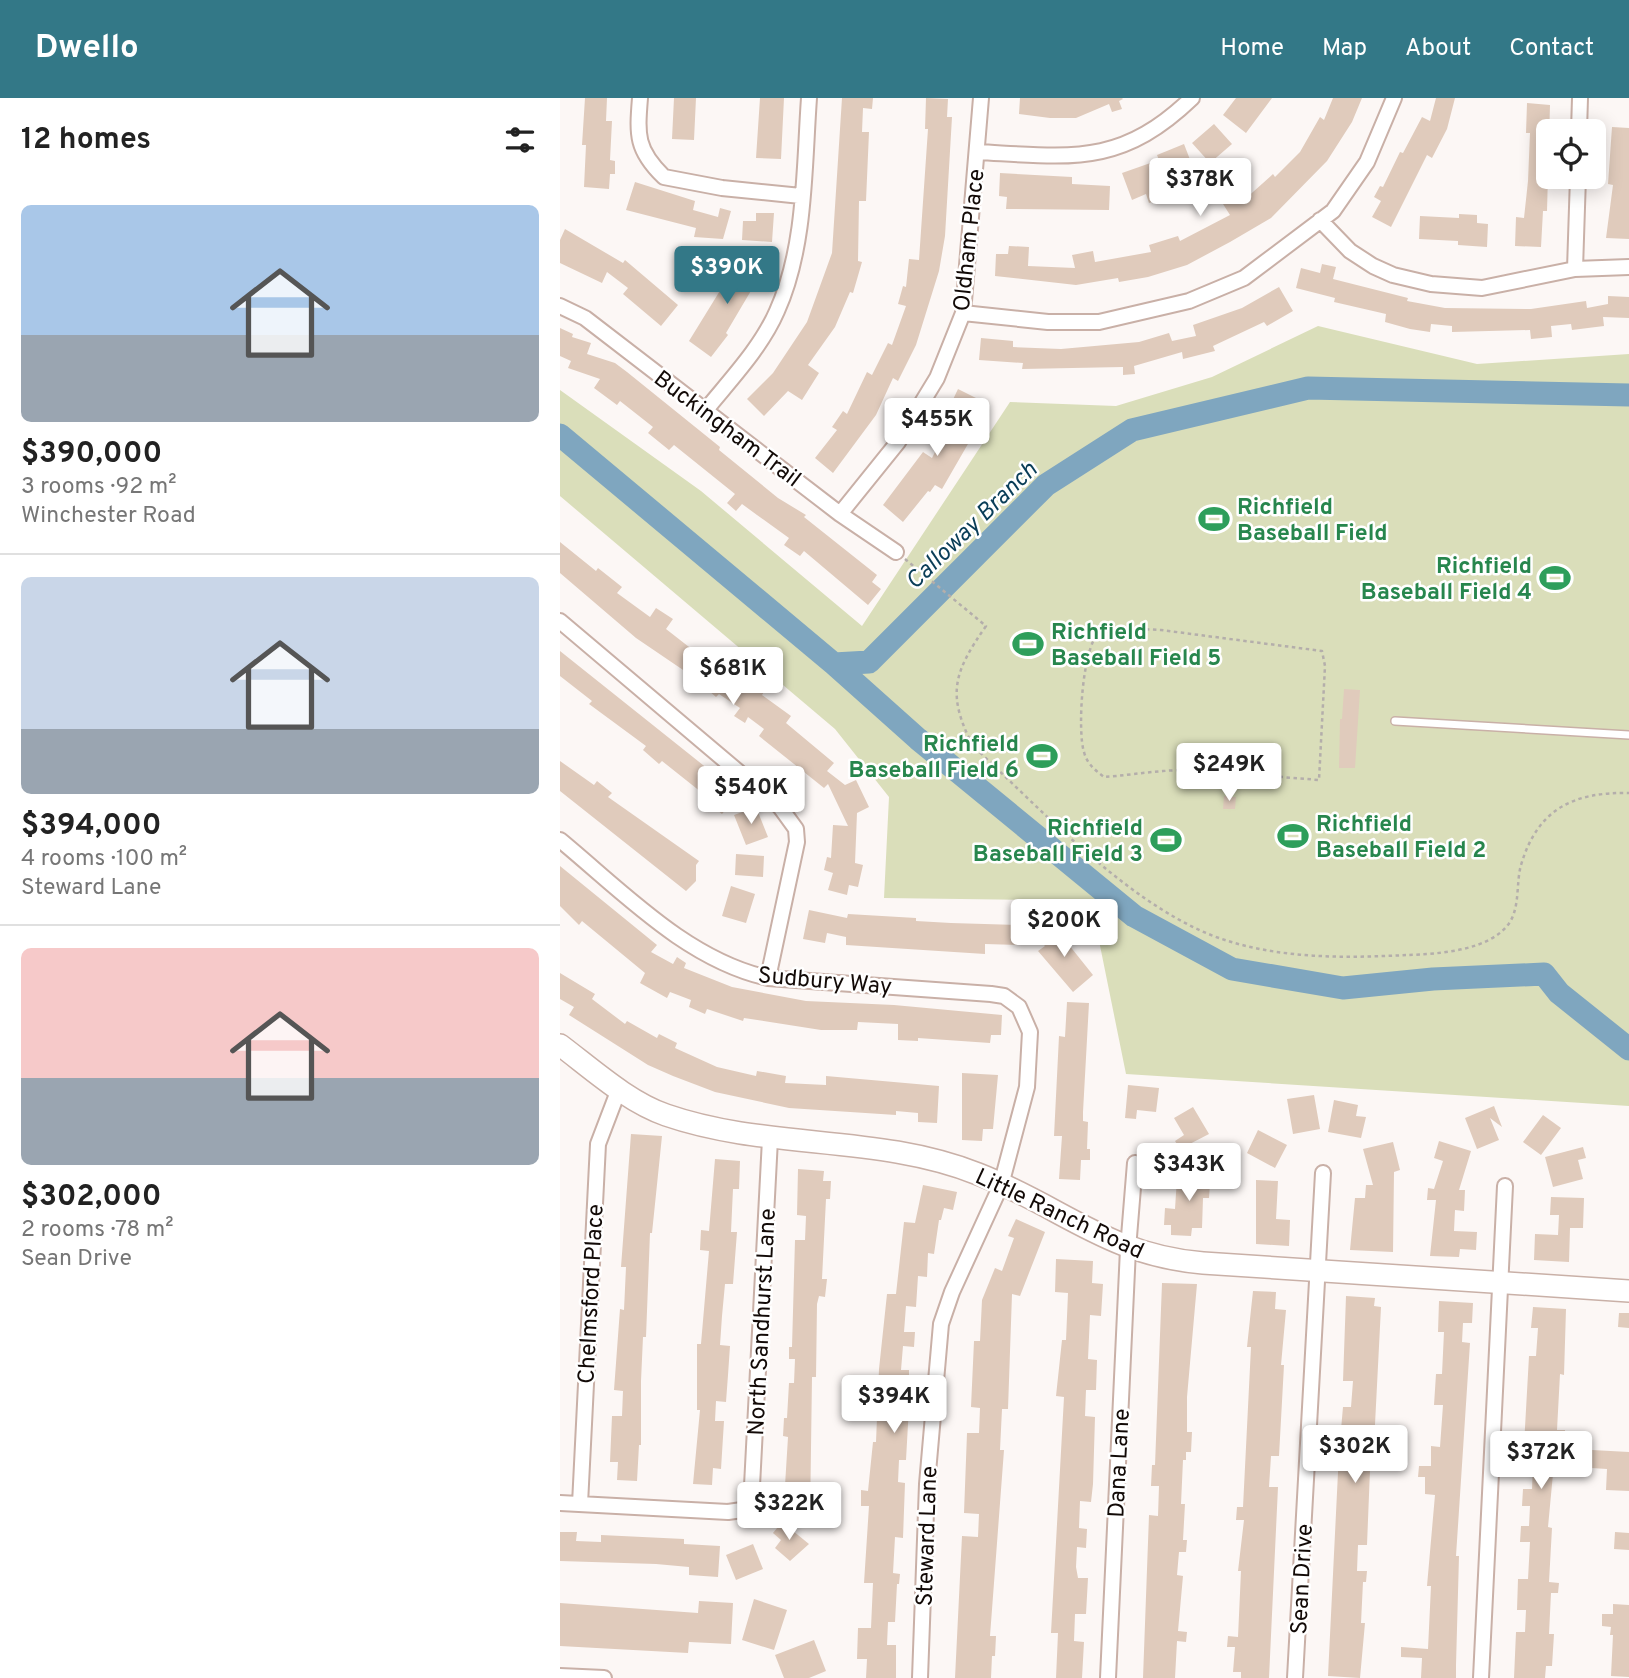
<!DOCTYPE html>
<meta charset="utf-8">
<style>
body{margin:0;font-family:Overpass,sans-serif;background:#f2f2f2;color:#222;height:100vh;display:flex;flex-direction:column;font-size:26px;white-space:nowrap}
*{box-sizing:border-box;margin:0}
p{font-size:23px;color:#767676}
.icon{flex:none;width:38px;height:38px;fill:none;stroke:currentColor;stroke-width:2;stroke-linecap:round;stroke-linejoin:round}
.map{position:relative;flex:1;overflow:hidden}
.sheet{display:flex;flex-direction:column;background:#fff;width:560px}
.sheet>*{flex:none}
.fabs{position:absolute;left:976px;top:21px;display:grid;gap:14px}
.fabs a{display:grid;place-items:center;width:70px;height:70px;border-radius:10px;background:#fff;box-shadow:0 4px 18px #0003;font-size:35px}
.price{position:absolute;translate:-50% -60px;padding:0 16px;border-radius:7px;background:#fff;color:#222;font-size:23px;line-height:46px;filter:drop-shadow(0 2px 4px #0008)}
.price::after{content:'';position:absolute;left:50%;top:42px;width:21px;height:16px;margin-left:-10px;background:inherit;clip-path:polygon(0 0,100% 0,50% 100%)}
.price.current{background:#337887;color:#fff}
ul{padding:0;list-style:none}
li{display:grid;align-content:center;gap:14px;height:371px;padding:0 21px}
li+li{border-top:2px solid #e0e0e0}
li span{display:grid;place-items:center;height:217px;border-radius:10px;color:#555}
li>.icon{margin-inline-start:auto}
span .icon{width:126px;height:126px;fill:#fffc;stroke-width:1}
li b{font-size:30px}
h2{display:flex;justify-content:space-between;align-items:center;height:84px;padding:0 21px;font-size:30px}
header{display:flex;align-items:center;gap:42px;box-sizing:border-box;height:98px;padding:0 35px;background:#337887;color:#fff}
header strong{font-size:33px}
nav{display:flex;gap:38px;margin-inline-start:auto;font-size:24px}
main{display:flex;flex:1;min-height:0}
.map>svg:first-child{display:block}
.green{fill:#dadeba}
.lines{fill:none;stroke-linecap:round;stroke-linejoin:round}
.river{stroke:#7fa6bf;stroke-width:23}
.building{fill:#e0cbbc}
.lane-casing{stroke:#c9b0a7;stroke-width:10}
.street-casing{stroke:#c9b0a7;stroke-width:18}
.secondary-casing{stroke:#c9b0a7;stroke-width:24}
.path{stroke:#b4aeab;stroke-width:2.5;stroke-dasharray:3.5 3.5;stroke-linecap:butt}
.lane{stroke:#fff;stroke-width:7}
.street{stroke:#fff;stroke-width:14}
.secondary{stroke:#fff;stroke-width:21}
.labels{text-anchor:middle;stroke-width:5;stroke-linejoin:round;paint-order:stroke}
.street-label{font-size:23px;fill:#120a07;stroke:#fff}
.leisure-label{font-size:23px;font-weight:bold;fill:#27864d;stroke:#fff;text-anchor:start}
.water-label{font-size:24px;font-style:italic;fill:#093d57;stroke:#fff}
</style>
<header>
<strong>Dwello</strong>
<nav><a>Home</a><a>Map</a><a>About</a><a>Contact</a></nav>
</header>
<main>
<section class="sheet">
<h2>12 homes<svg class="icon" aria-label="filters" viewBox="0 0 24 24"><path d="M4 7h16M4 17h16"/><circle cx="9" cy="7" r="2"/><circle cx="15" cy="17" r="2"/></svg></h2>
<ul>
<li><span style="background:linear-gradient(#a9c7e8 60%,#9aa5b1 0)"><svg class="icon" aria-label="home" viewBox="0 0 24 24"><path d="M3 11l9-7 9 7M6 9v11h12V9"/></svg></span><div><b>$390,000</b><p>3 rooms · 92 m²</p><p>Winchester Road</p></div></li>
<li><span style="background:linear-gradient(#c9d6e8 70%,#9aa5b1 0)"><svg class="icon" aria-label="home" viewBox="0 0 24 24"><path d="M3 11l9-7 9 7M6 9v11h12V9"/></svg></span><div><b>$394,000</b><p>4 rooms · 100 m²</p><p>Steward Lane</p></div></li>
<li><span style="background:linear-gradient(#f6c9c9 60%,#9aa5b1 0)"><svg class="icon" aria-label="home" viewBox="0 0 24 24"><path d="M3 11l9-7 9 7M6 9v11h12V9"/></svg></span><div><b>$302,000</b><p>2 rooms · 78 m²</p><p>Sean Drive</p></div></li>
</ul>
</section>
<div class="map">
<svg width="1069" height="1580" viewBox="0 0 1069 1580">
<rect width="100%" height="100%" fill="#fcf7f5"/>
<!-- green -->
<path class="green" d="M758 228 917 266 1069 256V1008L566 976 534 818 469 802 324 800 329 699 275 631 0 398V292L141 393 302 528 450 304 556 308 652 279Z"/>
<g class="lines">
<!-- river -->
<path class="river" d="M0 337 274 566 358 641 574 818 672 871 783 890 873 881 984 876 999 895 1069 951
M274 566 309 564 486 387 572 332 748 290 1069 297"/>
</g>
<!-- building -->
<path class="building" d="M25 0H47L46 23H52L50 62 55 63V76H50L49 91 24 89 26 47H22Z
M114 0H136L134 42 112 41Z
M200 0H224L221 61 196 60Z
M282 0H313L312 11 303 10 302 34H309L306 103H299L298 163 302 164 293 195 290 194 275 229 248 267 259 275 242 302 228 293 204 318 187 301 213 275 247 224 272 155Z
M366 0 388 1 387 19H392L385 138 379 173 356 247 338 283 333 280 316 317 273 375 255 360 277 332 272 329 283 313 287 316 307 274 312 277 328 245 332 247 346 208 338 206 343 188 346 189 349 161 359 162 368 31H365Z
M460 0H562L563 1 559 3 562 11 552 14 549 6 516 20H490L459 16Z
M676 0H712L686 35 663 17Z
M773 0H802L792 24 767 63 711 120 670 144 627 167 588 179 559 184 558 180 516 187 435 178 436 156H448L449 148 469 149 468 168 515 170 512 157 533 153 535 164 591 154 589 147 618 138 620 143 670 117 663 106 680 95 684 102 713 76 715 79 740 54 760 19 764 22Z
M876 0H895L887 31 872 60 867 57 831 129 812 119 821 103 814 99 820 88 823 89 840 54 843 55 862 19 870 23Z
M967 5 990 7 987 113H983L981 149 955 148 956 119 964 120 968 83 970 35H966Z
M654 26 672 46 650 65 632 45Z
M1052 29 1069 30V141L1046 140 1053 87 1048 86Z
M624 46 634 72 597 87 601 101 589 105 586 96 572 102 562 75 599 62 597 57Z
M440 75 512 79V86L550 88 549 112 446 111 447 99 439 98Z
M75 84 135 103 133 112 158 119 160 110 171 113 163 141 134 139 136 130 66 112Z
M196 115H214L212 144 182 142 183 123H196Z
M899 116 917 117V125L928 126 927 149 898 147V143L859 141 860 118 899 120Z
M5 131 63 165 65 162 118 207 101 228 63 196 68 190 47 174 42 185 0 165V142Z
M182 157 205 169 166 235 168 237 151 259 129 243Z
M762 166 776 169 773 181 848 200 847 203 885 210 971 211 1026 203 1027 210 1048 206V198L1069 199V220L1043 219 1044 228 1012 232 1011 226 991 228 992 239 971 241 970 232 892 234V228L871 226 870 234 850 231 825 224 826 216 774 204 775 200 736 190 741 170 760 175Z
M719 189 733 213 707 228 704 224 653 248 655 253 623 261 622 254 574 268 575 276 563 277V269L462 271 463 265 419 262 421 240 453 243V249L501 251 579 244 609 235 612 243 636 238 633 227 682 210Z
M0 230 13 236 12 239 31 245 27 256 55 265 67 274 160 349 159 352 218 400 246 417 244 419 317 477 312 484 321 491 308 507 244 453 240 458 224 447 229 440 197 417 182 406 176 413 167 405 175 396 114 347 109 352 88 335 93 329 60 303 57 307 34 290 40 281 8 270 11 263 0 258Z
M398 291 422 303 407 336 412 339 382 391 375 387 370 394 368 393 343 424 323 407 363 354 372 360 384 336 378 333Z
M0 444 36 473 38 470 62 489 57 495 90 519 96 510 113 521 106 531 147 563 150 559 183 589 189 580 206 591 202 597 231 618 226 625 274 665 267 673 285 687 296 682 309 709 297 715 295 765 303 767 298 789 289 787 287 797 268 792 273 775 264 772 267 759 271 760 273 727 288 728 268 686 264 690 199 638 204 631 188 619 185 625 174 618 180 610 159 596 156 599 129 576 76 540 0 475Z
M0 553 153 675 141 694 102 663 99 666 83 652 86 648 29 606 32 603 0 578Z
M784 591 800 592 795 670H779L780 621H782Z
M0 663 34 687 37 683 52 695 48 699 139 763 136 767V783L126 793 0 693Z
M166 686 179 696 162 716 140 698 148 687 160 695Z
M664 698 676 699 675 711H663Z
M196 709 208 739 186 747 174 717Z
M176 756 204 758 203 779 175 777Z
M0 768 97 847 91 854 113 866 117 859 126 865 124 870 172 889 246 903 334 907 442 917 441 937H431L430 945 358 940V943L338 942V926L298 924 297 932H261L184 920 183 923 147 911 145 916 129 909 131 902 110 894 107 900 80 885 85 875 22 823 19 827 0 808Z
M171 788 195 796 186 825 162 818Z
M249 812 287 820 288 816 356 820V823L391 825 462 827 461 847 425 846V856L394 854 286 847V839L267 835 265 845 243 841Z
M493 827 533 877 513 894 478 853 485 848 478 840Z
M0 875 35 896 32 901 65 926 67 923 97 940 99 936 117 945 115 950 157 969 196 978 197 973 226 978 225 985 266 987V978L379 988 377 1025 358 1024V1015L336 1013V1017L229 1010 155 994 113 978 88 967 9 917 14 909 0 901Z
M507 904 529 905 523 1014V1023L528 1024 527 1051H530V1062H521L520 1082 499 1081 502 1038H494L499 938 505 939Z
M402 975 438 977 433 1031H423L422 1043 402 1042Z
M568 987 599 990 596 1014 577 1012 576 1021 565 1020Z
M754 997 760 1031 733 1036 727 1001Z
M774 1002 798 1007 796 1018 806 1019 801 1040 768 1034Z
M934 1008 942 1029 930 1020 939 1042 917 1051 905 1020Z
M633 1009 649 1036 620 1051 615 1043 624 1037 614 1020Z
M983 1017 1001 1030 981 1057 963 1044Z
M698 1032 727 1047 715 1070 687 1055Z
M71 1036 102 1038 92 1135H90L86 1239H83L81 1283V1347H79L77 1383 57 1382 58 1364H50L52 1318H62L63 1293 54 1292 60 1211 64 1212 66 1169H61Z
M879 1043 911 1053 899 1092H905L904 1113 895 1112 894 1133 917 1134 916 1152 900 1151 899 1159 870 1158 876 1102H867L868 1090 874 1091 883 1063 874 1060Z
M833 1044 840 1072 834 1074 833 1154 790 1152 795 1100H805L806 1087H813L803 1051Z
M1023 1049 1026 1060 1018 1062 1023 1081 993 1089 985 1059Z
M155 1061 180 1063 179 1091H173L171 1134H177L173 1186H165L162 1218 160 1247 170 1248 168 1277 166 1304 156 1303 155 1323H164L161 1371 153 1370 152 1387 133 1386 140 1312H137V1246H141L149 1153 140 1152 141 1132 149 1133Z
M629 1070 651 1071 649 1100H643L642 1130H632L631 1138 611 1137V1127H604L605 1110 615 1111 617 1080 627 1081Z
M238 1071 264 1073 263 1083H271L270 1101H266L262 1181H267L265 1199 259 1198 257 1206 256 1279H252L250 1421 223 1420 228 1339 223 1338 224 1320H227L229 1285H234L235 1261H229V1249H232L235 1142H245L246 1118 237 1117Z
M696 1082 718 1083 716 1121 730 1122 729 1148 696 1146Z
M363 1087 397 1094 393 1112 384 1110 381 1122H379L374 1156 368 1155 367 1179 358 1178 356 1209 346 1208 344 1234H355L354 1249 343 1248 341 1272H349V1308L346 1362H339L338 1384 345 1385 343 1440 335 1439 333 1475 340 1476 339 1486H337L335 1524H328L327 1547H336V1580H306L307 1561H297L298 1530H311L313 1485H304L309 1408H301V1392L308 1393 313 1344H316L319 1271 327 1196H336L344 1124 355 1125Z
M991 1099 1024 1100 1023 1130H1010L1009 1164 974 1162 975 1136 998 1137 999 1117H990Z
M456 1121 485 1134 460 1198 452 1196 448 1311H442L440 1352H444L430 1538H436L435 1558H432L431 1580H395L402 1438 418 1439 419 1416 404 1415 407 1335H419L420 1310 411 1309 414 1243H420L422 1202 435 1170 442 1173 454 1140 448 1138Z
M496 1161 533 1163 532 1185 543 1186 541 1218 530 1217 528 1261 537 1262 536 1292H526L525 1318 535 1319 533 1386 531 1404 520 1403 519 1430 527 1431 526 1450 517 1449 516 1469 518 1480H528L526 1516H515L514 1543 524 1544 522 1580H496L498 1535H491L504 1299 496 1298 502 1242H506L508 1195 495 1194Z
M602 1185 637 1186 627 1299V1334H632L631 1354H626V1362H623L621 1406H625L623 1442H627L626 1454H619L617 1477 623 1478 618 1533 627 1534 626 1544 617 1543 615 1580H583L589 1417 598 1418 599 1388H591L592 1367H595Z
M693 1193 716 1194 715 1211 726 1212 721 1267H724L719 1358H711L709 1389H718L709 1580H681V1574H673L675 1549H667L668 1538 678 1539 681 1473H678L684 1422H676L677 1409H683L691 1249H687Z
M786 1198 815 1200 814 1208 821 1209 814 1346 824 1347 823 1373 810 1372 807 1447H798L797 1473H807L806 1484H803L801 1525H805L800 1580 768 1578 779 1354 783 1309H791L793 1283H783Z
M879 1203 913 1205 912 1225H903L902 1244 910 1245 896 1458H899L896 1567V1580H861L862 1560 841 1559V1549L868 1551 871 1488H867L875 1397 865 1396V1379H858L859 1368H871V1348L880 1349 883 1307H874L876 1276H882L884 1234H878Z
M973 1209 1006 1211 1004 1277 1000 1276 997 1332H1005L1004 1351 1001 1365H994L988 1429 992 1430 989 1484 999 1485 998 1495H991L989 1536H994L992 1568H986L985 1580H954L956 1534H965L966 1512H957L958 1481H968L970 1444H960L961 1428H969L970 1408H962L963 1391H972L973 1366 963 1365 969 1258H976L978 1230H971Z
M1059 1215H1069V1230L1058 1229Z
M1032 1352 1069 1354V1393L1046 1392 1047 1371 1031 1370Z
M222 1424 249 1446 230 1463 215 1450 221 1442 213 1435Z
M0 1434H17L16 1443 41 1444V1437L124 1441V1446L160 1448 158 1479 129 1477V1469L96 1466 0 1463Z
M1055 1434 1069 1435V1452L1054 1451Z
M193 1446 203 1471 176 1482 166 1457Z
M194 1501 227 1512 214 1552 182 1542Z
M139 1503 173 1505 171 1546 129 1544 128 1555 0 1548V1505L138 1515Z
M1053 1506 1069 1507V1579L1051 1578 1053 1537H1050L1051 1529 1042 1528V1516H1053Z
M254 1542 266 1573 249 1580H224L215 1557Z"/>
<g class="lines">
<!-- lane casing -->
<g class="lane-casing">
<path id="lane" d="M835 623 1069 637"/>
</g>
<!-- street casing -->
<g class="street-casing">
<path id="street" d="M80 0C77 37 76 52 104 79L162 90 241 98
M1019 33 1020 0
M418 54C511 59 560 69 632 0
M760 122 790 153 813 168 833 177 871 186 922 190 1015 171 1069 169
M1015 171 1018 79
M0 208 25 220 280 416 336 454
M403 215 488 224H539L629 203 684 180 773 113 807 64 834 0
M145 313C170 282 201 250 217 213 246 149 244 69 249 0
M280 416 338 344 377 280 403 215 421 0
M0 523 220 709 236 731 237 744 208 880
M0 742C63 794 127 862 208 880L431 896 444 898 459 909 470 934 467 989 441 1087 392 1194 381 1226 367 1386 360 1580
M0 1405 168 1414 182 1412 191 1407 210 1041
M20 1406 38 1046 59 991
M0 1578 44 1580
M548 1580 568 1151 575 1065
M735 1580 763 1075
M921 1580 945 1088"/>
</g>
<!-- secondary casing -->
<g class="secondary-casing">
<path id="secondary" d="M0 947C32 971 68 1004 106 1017 207 1052 318 1036 418 1076 501 1108 547 1157 643 1165L1069 1193"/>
</g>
<!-- path -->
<path class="path" d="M345 461 426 528C394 574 386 596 413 648 483 713 576 815 668 843 726 861 788 860 847 857 878 856 931 853 950 824 960 807 956 785 961 767 978 710 1014 694 1069 695
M544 529 601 532 762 553 765 568 759 682 684 676 670 679C642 664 577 677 544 679 535 672 527 666 524 654 517 633 522 539 544 529Z"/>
<!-- lane -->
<use href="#lane" class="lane"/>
<!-- street -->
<use href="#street" class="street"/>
<!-- secondary -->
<use href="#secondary" class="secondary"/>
</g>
<!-- icons -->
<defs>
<g id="stadium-bare" transform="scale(2.415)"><path d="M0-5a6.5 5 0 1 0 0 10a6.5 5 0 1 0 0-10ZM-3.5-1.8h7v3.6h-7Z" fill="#2e9e5b" stroke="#fff" stroke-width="2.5" paint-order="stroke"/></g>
</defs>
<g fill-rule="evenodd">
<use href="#stadium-bare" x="654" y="421"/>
<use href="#stadium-bare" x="995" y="480"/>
<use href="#stadium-bare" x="468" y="546"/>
<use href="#stadium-bare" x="482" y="658"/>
<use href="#stadium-bare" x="733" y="738"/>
<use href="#stadium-bare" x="606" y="742"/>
</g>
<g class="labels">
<!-- street labels -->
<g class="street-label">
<text transform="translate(408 142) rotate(-84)" y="8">Oldham Place</text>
<text transform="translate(168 330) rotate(37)" y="8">Buckingham Trail</text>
<text transform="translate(265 882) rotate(5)" y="8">Sudbury Way</text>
<text transform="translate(500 1115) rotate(25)" y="8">Little Ranch Road</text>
<text transform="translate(30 1196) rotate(-87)" y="8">Chelmsford Place</text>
<text transform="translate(201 1224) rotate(-87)" y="8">North Sandhurst Lane</text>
<text transform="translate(558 1365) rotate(-87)" y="8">Dana Lane</text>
<text transform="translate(366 1438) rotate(-88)" y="8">Steward Lane</text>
<text transform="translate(741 1481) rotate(-87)" y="8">Sean Drive</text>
</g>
<!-- leisure labels -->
<g class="leisure-label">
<text x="677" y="416">Richfield<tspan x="677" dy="26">Baseball Field</tspan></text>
<text x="972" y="475" text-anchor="end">Richfield<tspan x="972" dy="26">Baseball Field 4</tspan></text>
<text x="491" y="541">Richfield<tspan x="491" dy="26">Baseball Field 5</tspan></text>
<text x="459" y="653" text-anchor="end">Richfield<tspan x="459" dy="26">Baseball Field 6</tspan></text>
<text x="756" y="733">Richfield<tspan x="756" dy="26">Baseball Field 2</tspan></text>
<text x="583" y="737" text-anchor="end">Richfield<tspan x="583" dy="26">Baseball Field 3</tspan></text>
</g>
<!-- water labels -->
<g class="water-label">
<text transform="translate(411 427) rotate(-44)" y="8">Calloway Branch</text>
</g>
</g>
</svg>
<div class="fabs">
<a><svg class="icon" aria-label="locate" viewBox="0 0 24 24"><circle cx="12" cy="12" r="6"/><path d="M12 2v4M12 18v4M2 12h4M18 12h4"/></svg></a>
</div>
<b class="price" style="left:640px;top:120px">$378K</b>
<b class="price current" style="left:167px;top:208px">$390K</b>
<b class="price" style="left:377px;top:360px">$455K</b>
<b class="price" style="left:173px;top:609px">$681K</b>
<b class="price" style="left:669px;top:705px">$249K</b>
<b class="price" style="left:191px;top:728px">$540K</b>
<b class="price" style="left:504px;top:861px">$200K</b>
<b class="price" style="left:629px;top:1105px">$343K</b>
<b class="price" style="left:334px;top:1337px">$394K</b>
<b class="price" style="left:795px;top:1387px">$302K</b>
<b class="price" style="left:981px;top:1393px">$372K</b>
<b class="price" style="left:229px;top:1444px">$322K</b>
</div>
</main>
